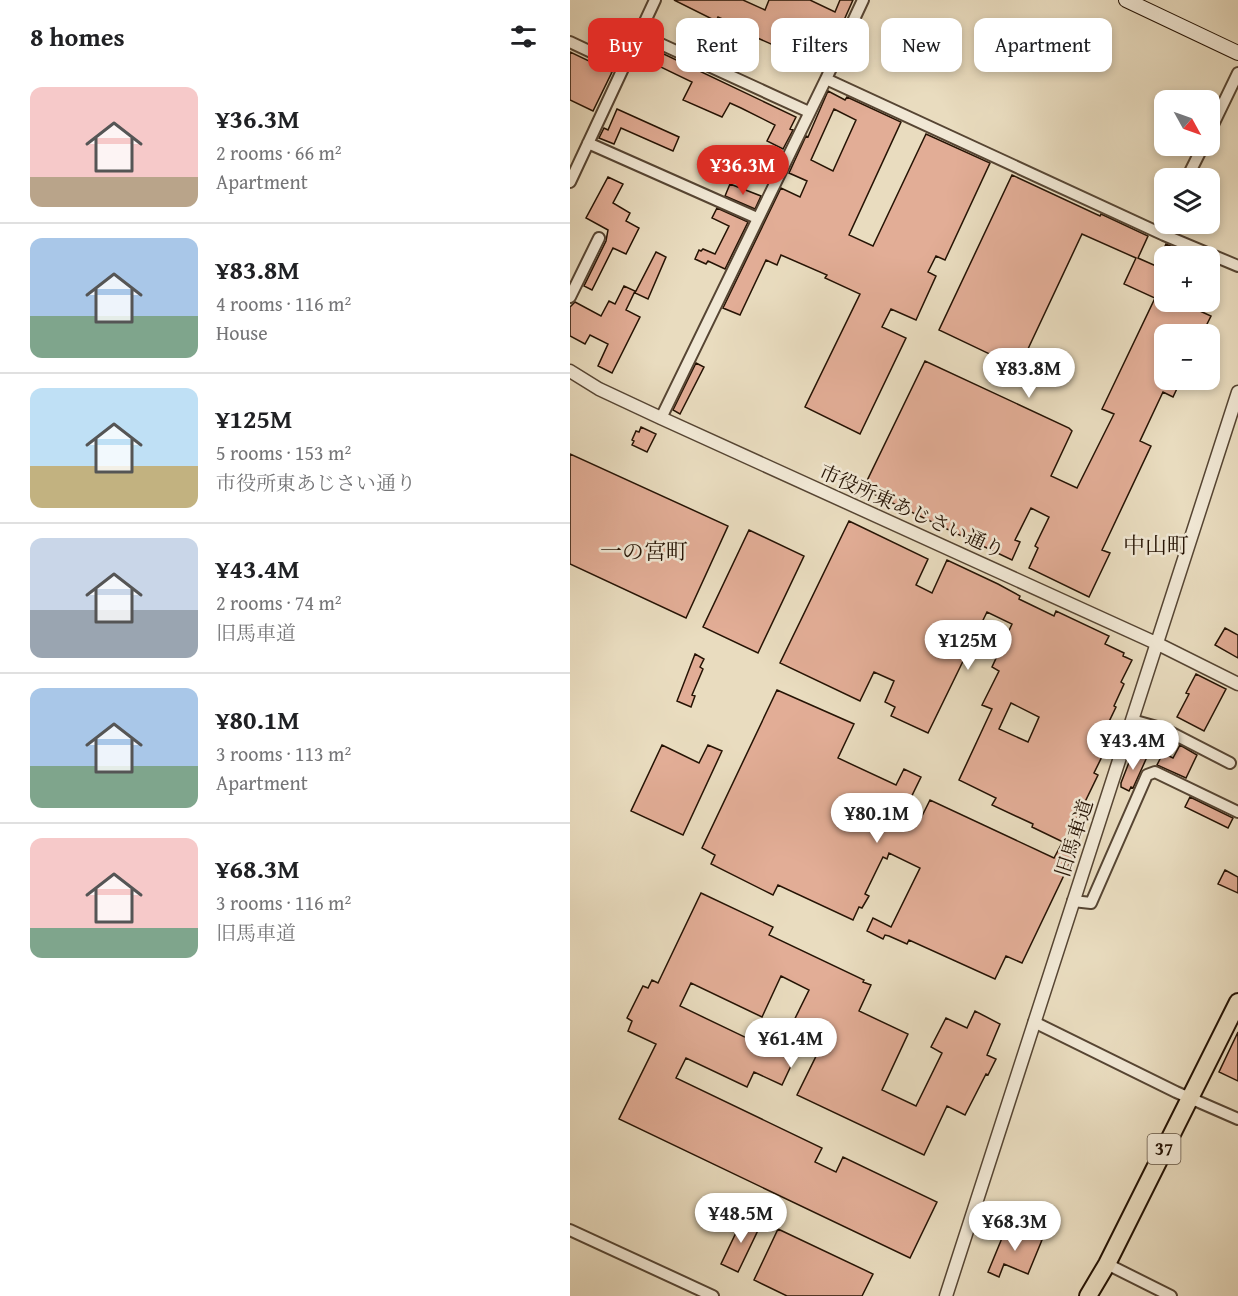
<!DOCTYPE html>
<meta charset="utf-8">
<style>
body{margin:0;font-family:"Gentium Book Plus","Noto Serif JP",serif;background:#f6f6f6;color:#202124;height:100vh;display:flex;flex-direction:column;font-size:22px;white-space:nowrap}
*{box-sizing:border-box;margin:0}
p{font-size:20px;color:#757577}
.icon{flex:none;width:33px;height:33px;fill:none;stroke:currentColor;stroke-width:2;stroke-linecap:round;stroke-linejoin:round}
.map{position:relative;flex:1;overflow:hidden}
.details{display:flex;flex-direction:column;background:#fff;width:570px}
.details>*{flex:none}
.banner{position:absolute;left:18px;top:18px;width:560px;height:54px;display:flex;gap:12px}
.needle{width:39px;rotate:130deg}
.buttons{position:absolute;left:584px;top:90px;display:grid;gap:12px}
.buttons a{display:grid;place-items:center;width:66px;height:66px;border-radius:12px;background:#fff;box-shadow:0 3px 9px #0003;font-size:30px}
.price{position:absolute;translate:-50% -51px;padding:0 14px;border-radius:21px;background:#fff;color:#222;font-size:20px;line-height:39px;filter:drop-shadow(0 2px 3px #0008)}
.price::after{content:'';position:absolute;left:50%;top:36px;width:18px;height:14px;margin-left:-9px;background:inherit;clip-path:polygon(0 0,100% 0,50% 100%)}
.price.active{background:#d93025;color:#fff}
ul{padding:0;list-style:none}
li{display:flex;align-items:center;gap:18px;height:150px;padding:0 30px}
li+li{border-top:2px solid #e0e0e0}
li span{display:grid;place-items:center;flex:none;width:168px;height:120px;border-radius:12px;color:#555}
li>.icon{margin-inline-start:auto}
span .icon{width:72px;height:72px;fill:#fffc;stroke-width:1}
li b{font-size:26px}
h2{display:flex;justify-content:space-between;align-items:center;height:72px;padding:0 30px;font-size:26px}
.chip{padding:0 21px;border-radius:12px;background:#fff;box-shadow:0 3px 9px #0003;font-size:21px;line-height:54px}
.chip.active{background:#d93025;color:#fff}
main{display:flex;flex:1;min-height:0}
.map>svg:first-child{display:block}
.building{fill:#e2ad96;stroke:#251304;stroke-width:1.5;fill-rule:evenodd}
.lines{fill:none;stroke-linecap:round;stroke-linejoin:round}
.minor-casing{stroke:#564533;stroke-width:14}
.tertiary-casing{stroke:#564533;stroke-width:15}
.secondary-casing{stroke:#251304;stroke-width:16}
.primary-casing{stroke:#251304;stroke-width:20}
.minor{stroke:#f1e8d5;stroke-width:10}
.tertiary{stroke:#f1e8d5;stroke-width:12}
.secondary{stroke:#f1e8d5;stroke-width:14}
.primary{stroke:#e9dcbf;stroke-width:16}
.labels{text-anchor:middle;stroke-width:5;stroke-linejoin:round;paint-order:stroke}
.shield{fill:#f1e8d5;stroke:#625343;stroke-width:1.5}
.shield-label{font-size:18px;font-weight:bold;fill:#251304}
.street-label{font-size:20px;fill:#251304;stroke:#f1e8d5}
.quarter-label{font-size:22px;fill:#251304;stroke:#f1e8d5}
</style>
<main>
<section class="details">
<h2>8 homes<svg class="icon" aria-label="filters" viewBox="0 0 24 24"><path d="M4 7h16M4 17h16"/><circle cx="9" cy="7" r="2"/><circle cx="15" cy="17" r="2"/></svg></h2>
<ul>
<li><span style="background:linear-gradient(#f6c9c9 75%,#b9a48a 0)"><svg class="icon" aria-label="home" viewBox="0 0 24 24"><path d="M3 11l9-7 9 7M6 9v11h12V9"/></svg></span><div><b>¥36.3M</b><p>2 rooms · 66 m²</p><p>Apartment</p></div></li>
<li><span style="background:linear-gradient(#a9c7e8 65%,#7fa58c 0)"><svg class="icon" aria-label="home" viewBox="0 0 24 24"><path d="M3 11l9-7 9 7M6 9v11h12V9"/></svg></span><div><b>¥83.8M</b><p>4 rooms · 116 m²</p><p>House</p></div></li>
<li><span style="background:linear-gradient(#bfe0f5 65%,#c2b280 0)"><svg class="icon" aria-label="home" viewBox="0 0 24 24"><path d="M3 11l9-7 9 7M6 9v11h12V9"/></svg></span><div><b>¥125M</b><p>5 rooms · 153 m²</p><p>市役所東あじさい通り</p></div></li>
<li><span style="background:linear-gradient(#c9d6e8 60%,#9aa5b1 0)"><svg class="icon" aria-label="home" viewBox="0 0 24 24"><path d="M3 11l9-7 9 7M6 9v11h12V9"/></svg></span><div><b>¥43.4M</b><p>2 rooms · 74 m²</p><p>旧馬車道</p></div></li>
<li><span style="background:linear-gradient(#a9c7e8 65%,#7fa58c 0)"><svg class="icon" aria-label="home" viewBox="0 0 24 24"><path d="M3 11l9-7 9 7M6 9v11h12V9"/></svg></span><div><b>¥80.1M</b><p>3 rooms · 113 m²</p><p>Apartment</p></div></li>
<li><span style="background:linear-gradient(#f6c9c9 75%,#7fa58c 0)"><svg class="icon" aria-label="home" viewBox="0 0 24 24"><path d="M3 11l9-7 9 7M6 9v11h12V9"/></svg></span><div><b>¥68.3M</b><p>3 rooms · 116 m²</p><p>旧馬車道</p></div></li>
</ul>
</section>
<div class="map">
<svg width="668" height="1296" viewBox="0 0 668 1296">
<rect width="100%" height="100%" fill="#e9dcbf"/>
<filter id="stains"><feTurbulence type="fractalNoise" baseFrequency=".00333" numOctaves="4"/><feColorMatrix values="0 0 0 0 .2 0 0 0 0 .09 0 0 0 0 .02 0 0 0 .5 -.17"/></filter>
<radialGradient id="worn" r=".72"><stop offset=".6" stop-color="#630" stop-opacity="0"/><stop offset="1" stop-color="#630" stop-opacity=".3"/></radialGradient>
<!-- building -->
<path class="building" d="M104 0H173L195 10 199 0H240L265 12 270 0H283L253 67 183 36 184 33 148 17 146 21Z
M79 47 226 117 220 129 223 130 213 149 197 141 205 125 171 108 160 103 152 117 113 100 122 82 74 59Z
M0 52 42 72 23 111 0 100Z
M258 91 275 100 277 97 331 122 279 235 303 246 356 134 420 163 375 260 366 256 358 272 366 276 346 320 321 309 312 327 336 338 290 434 235 407 290 294 255 278 257 275 211 255 207 265 196 260 170 315 153 308 211 188 230 197 237 181 219 173 236 136 238 137ZM264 109 286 120 263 171 241 160Z
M47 109 109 137 103 151 51 128 44 144 29 138 34 128 38 130Z
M442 175 530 216 531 214 578 236 568 258 586 266 596 244 610 250 608 256H594V302H634L630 311 641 316 632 334H594V380H611L603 397 593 392 570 441 581 446 532 550 540 553 519 597 459 568 468 548 465 546 479 517 461 508 445 540 450 542 442 560 293 489 355 361 499 428 502 431 481 476 507 488 544 414 532 409 585 298 554 284 566 258 512 234 449 368 369 330Z
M38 177 53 184 43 203 60 213 56 221 69 228 56 254 43 248 22 290 14 286 36 241 38 230 16 218Z
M160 184 191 196 185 209 155 196Z
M147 208 178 222 155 269 138 261 136 264 125 259 129 250 131 251 133 249 145 254 159 226 142 218Z
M86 252 96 257 78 299 65 293Z
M54 286 65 291 56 310 70 317 42 373 28 366 38 344 20 335 15 344 0 336V307L5 302 31 316 39 301 45 304Z
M126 363 134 367 110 414 103 410Z
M71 427 86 434 77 452 62 445 64 441 62 440 66 431 69 432Z
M0 454 158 526 116 618 0 564Z
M279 521 358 559 346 585 362 593 377 560 428 584 450 596 449 599 484 616 486 611 539 636 535 644 554 653 553 656 562 660 551 682 554 684 544 706 546 707 535 730 543 734 524 773 528 775 495 843 462 827 463 824 422 805 426 798 389 780 422 709 412 705 429 671 422 667 442 624 417 612 358 733 321 716 325 707 315 702 324 681 304 672 290 701 210 663ZM441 703 469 717 458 742 429 729Z
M179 530 234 556 188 653 133 627Z
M655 628 668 635V658L645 645Z
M125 654 134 659 130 667 133 669 122 695 125 696 121 707 107 701Z
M626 674 656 689 634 731 607 717 619 694 616 693Z
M207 690 284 724 268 758 326 785 334 769 351 777 333 814 349 822 360 800 484 858 492 843 506 850 452 963 436 956 425 979 339 940 337 944 319 936 315 935 313 939 297 931 303 918 321 927 350 868 319 853 317 859 313 857 295 894 299 896 292 908 289 907 283 920 208 885 203 895 141 864 145 855 132 848Z
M92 745 129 763 138 745 152 751 113 835 61 811Z
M610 745 627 755 616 778 587 765 593 753 603 758Z
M563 752 577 757 563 788 561 787 559 791 551 787V783Z
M620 797 663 818 658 828 615 807Z
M655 870 668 877V893L648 884Z
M131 893 203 927 199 935 294 980 293 982 301 985 289 1011 338 1034 312 1090 346 1106 372 1053 361 1047 376 1018 397 1028 405 1011 430 1024 417 1055 426 1059 418 1075 416 1074 395 1115 377 1106 354 1155 227 1095 252 1044 235 1036 212 1085 184 1072 177 1087 116 1058 106 1078 252 1148 245 1162 266 1172 273 1157 367 1202 340 1258 49 1119 86 1044 58 1031 62 1021 57 1018 73 986 78 988 82 980 88 983ZM211 976 239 990 208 1053 110 1006 121 983 192 1017Z
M668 1032V1081L649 1072Z
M174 1216 191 1224 168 1272 151 1264Z
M437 1226 472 1240 458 1274 434 1264 429 1277 418 1272Z
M208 1229 303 1274 292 1296H217L184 1280Z"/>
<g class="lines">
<!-- minor casing -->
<g class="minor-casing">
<path id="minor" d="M293 0 256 79 594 235 668 266
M69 34 239 112
M0 42 53 67
M639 133 668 73
M18 143 187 218
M617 178 633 146
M0 182 85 0
M594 235 599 224
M0 297 29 238
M91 418 256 79
M562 720 594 729 660 763
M503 901 521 903 577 775 585 772 668 812
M464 1022 606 1092 668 1119
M0 1230 143 1296
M537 1264 601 1296"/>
</g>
<!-- tertiary casing -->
<g class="tertiary-casing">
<path id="tertiary" d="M0 371 29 389 91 418 588 644 668 684
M376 1296 668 392"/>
</g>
<!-- secondary casing -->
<g class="secondary-casing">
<path id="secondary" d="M556 0 668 53"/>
</g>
<!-- primary casing -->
<g class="primary-casing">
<path id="primary" d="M518 1296 537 1264 668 1002"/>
</g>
<!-- minor -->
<use href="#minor" class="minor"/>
<!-- tertiary -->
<use href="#tertiary" class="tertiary"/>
<!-- secondary -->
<use href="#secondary" class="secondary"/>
<!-- primary -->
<use href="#primary" class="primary"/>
</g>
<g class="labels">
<!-- shield labels -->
<rect class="shield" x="577.5" y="1134" width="33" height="30" rx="4.5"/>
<g class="shield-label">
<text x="594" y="1155">37</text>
</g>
<!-- street labels -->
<g class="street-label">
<text transform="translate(342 511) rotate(24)" y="7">市役所東あじさい通り</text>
<text transform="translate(504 838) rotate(-72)" y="7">旧馬車道</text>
</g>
<!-- quarter labels -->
<g class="quarter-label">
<text x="586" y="553">中山町</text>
<text x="74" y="559">一の宮町</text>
</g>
</g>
<rect width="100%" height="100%" filter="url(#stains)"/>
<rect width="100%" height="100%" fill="url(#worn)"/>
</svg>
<div class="buttons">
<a><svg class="needle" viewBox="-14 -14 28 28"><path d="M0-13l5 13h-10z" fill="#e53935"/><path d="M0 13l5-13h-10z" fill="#757577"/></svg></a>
<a><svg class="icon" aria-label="layers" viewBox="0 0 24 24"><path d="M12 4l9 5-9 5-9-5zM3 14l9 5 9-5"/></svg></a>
<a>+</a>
<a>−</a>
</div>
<b class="price active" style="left:173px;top:196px">¥36.3M</b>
<b class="price" style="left:459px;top:399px">¥83.8M</b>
<b class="price" style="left:398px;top:671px">¥125M</b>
<b class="price" style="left:563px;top:771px">¥43.4M</b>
<b class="price" style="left:307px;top:844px">¥80.1M</b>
<b class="price" style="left:221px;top:1069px">¥61.4M</b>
<b class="price" style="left:171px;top:1244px">¥48.5M</b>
<b class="price" style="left:445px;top:1252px">¥68.3M</b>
<div class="banner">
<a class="chip active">Buy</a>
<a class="chip">Rent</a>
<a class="chip">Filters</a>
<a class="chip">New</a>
<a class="chip">Apartment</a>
</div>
</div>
</main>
